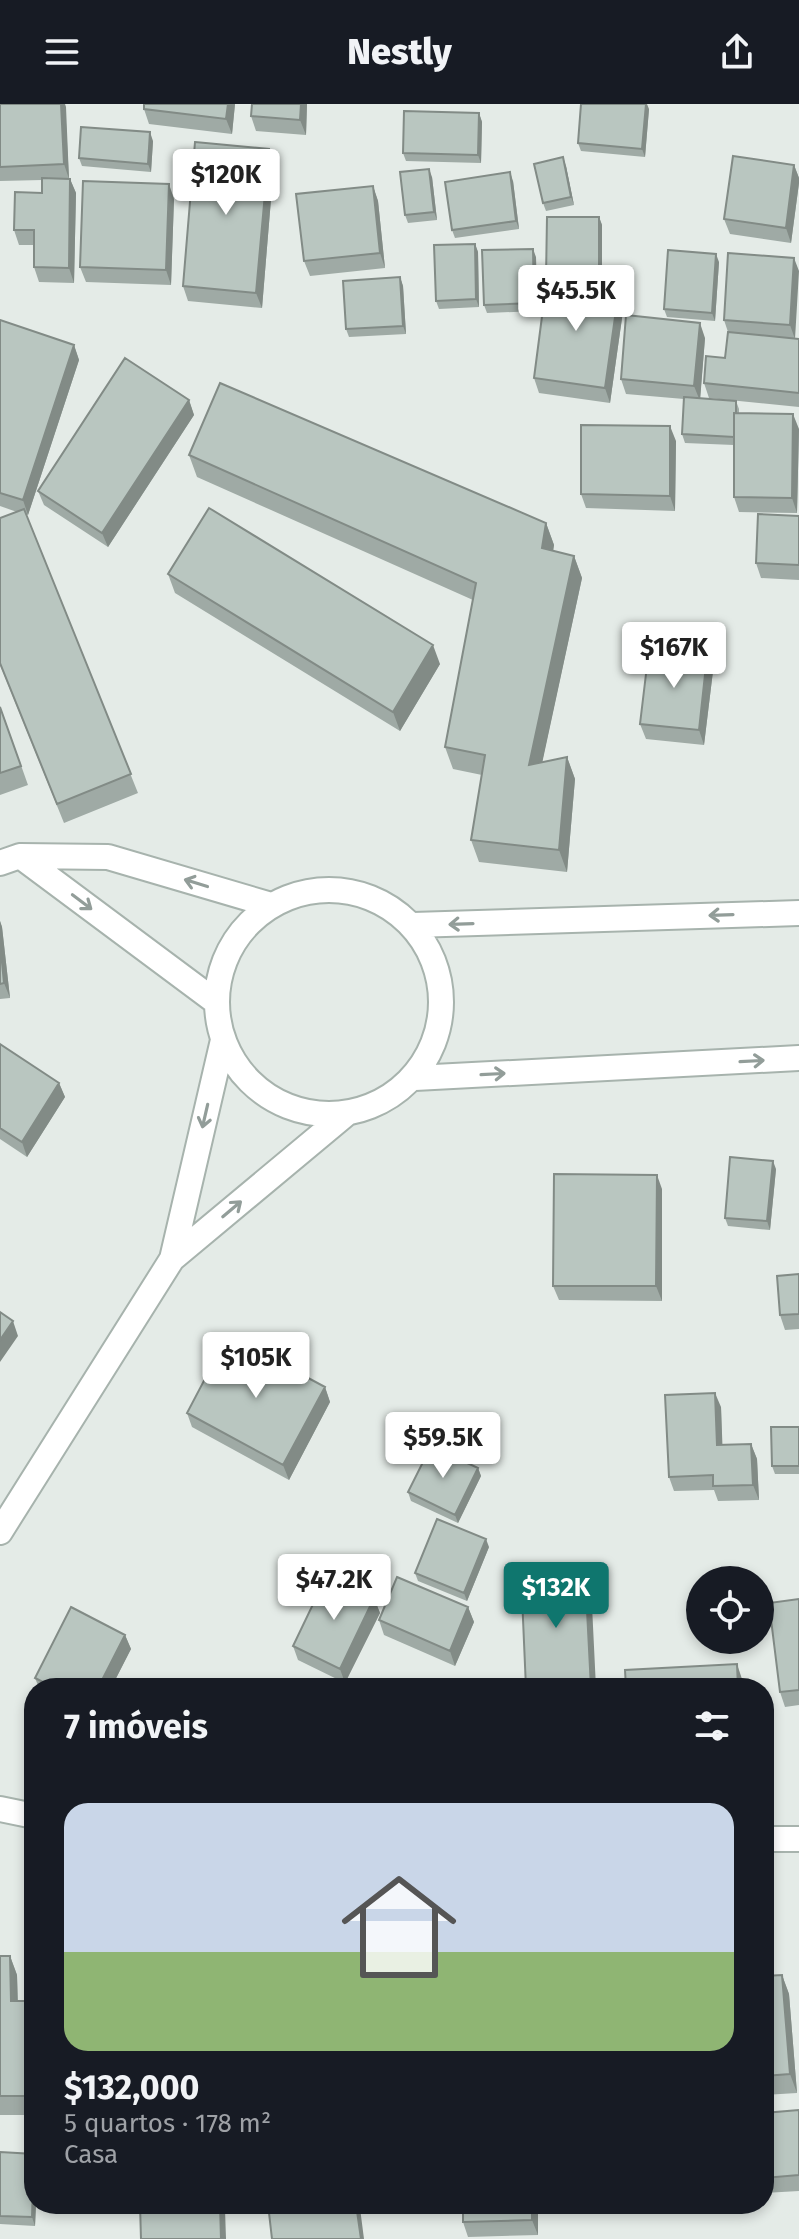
<!DOCTYPE html>
<html lang="pt">
<meta charset="utf-8">
<style>
body{margin:0;font-family:"Fira Sans",sans-serif;background:#20242c;color:#f1f3f6;height:100vh;display:flex;flex-direction:column;font-size:30px;white-space:nowrap}
*{box-sizing:border-box;margin:0}
p{font-size:26px;color:#9ea1a6}
.icon{flex:none;width:44px;height:44px;fill:none;stroke:currentColor;stroke-width:2;stroke-linecap:round;stroke-linejoin:round}
.map{position:relative;flex:1;overflow:hidden}
.side{position:absolute;left:24px;top:1574px;width:750px;height:536px;display:flex;flex-direction:column;background:#171b24;border-radius:32px;box-shadow:0 4px 12px #0003}
.side>*{flex:none}
.fabs{position:absolute;left:686px;top:1462px;display:grid;gap:16px}
.fabs a{display:grid;place-items:center;width:88px;height:88px;border-radius:50%;background:#171b24;box-shadow:0 4px 12px #0003;font-size:40px}
.price{position:absolute;translate:-50% -68px;padding:0 18px;border-radius:8px;background:#fff;color:#222;font-size:26px;line-height:52px;filter:drop-shadow(0 2px 4px #0008)}
.price::after{content:'';position:absolute;left:50%;top:48px;width:24px;height:18px;margin-left:-12px;background:inherit;clip-path:polygon(0 0,100% 0,50% 100%)}
.price.current{background:#0f766e;color:#fff}
ul{padding:0;list-style:none}
li{display:grid;align-content:center;gap:16px;height:424px;padding:0 40px}
li+li{border-top:2px solid #363941}
li span{display:grid;place-items:center;height:248px;border-radius:24px;color:#555}
li>.icon{margin-inline-start:auto}
span .icon{width:144px;height:144px;fill:#fffc;stroke-width:1}
li b{font-size:34px}
h2{display:flex;justify-content:space-between;align-items:center;height:96px;padding:0 40px;font-size:34px}
header{display:flex;justify-content:space-between;align-items:center;height:104px;padding:0 40px;background:#171b24;font-size:36px;font-weight:800}
.map>svg:first-child{display:block}
.lines{fill:none;stroke-linecap:round;stroke-linejoin:round}
.minor-casing{stroke:#a7b3ad;stroke-width:28}
.minor{stroke:#fff;stroke-width:24}
.wall{fill:#9faaa5}
.shaded-wall{fill:#828b86}
.building{fill:#b9c6c0;stroke:#828b86;stroke-width:2}
.oneway{stroke:#929d99}
</style>
<header><svg class="icon" aria-label="menu" viewBox="0 0 24 24"><path d="M4 6h16M4 12h16M4 18h16"/></svg>Nestly<svg class="icon" aria-label="share" viewBox="0 0 24 24"><path d="M12 15V3M7 8l5-5 5 5M5 13v7h14v-7"/></svg></header>
<div class="map">
<svg width="799" height="2135" viewBox="0 0 799 2135">
<rect width="100%" height="100%" fill="#e4ebe7"/>
<g class="lines">
<!-- minor casing -->
<g class="minor-casing">
<path id="minor" d="M20 752 216 898
M0 759 20 752 108 753 271 801
M217 898a112 112 0 1 1 224 0a112 112 0 1 1-224 0Z
M413 821 799 809
M415 974 799 954
M172 1155 223 936
M0 1428 172 1155 346 1010
M0 1705 34 1712
M764 1735H799"/>
</g>
<!-- minor -->
<use href="#minor" class="minor"/>
</g>
<!-- wall -->
<path class="wall" d="M0 0H65L69 75H70L76 89 74 179 39 178 34 163V141H19L14 126 42 89V76L0 77Z
M144 0H235L232 30 149 20 144 5Z
M307 0 306 31 256 27 251 12Z
M649 5 645 53 581 47 578 39Z
M479 9 482 18 481 59 406 57 403 49Z
M153 37 151 68 82 62 79 54Z
M274 59 262 204 188 197 183 182Z
M794 61 799 74V79L791 139 730 130 724 115Z
M566 62 574 101 546 107 543 99Z
M432 73 437 116 408 119 405 111Z
M513 77 519 125 455 134 452 126Z
M373 82 378 97 385 164 310 172 304 157Z
M174 95 171 181 86 178 80 163Z
M599 113 602 121V182L619 185 624 200 610 299 539 289 534 274 547 176 546 173Z
M475 140 478 148 479 203 439 205 436 197Z
M536 153 537 207 487 209 484 201Z
M794 154 795 234 799 235V303L709 294 704 279 725 254 728 228 724 216Z
M719 158 715 217 667 213 664 205Z
M400 173 403 182 406 230 349 233 346 225Z
M0 216 74 241 79 256 28 411 26 410 138 689 64 719 0 561V414L17 408 0 402Z
M705 234 700 294 736 297 739 305V309L799 325 797 409 739 408 734 393V341L685 339 682 330 684 295 626 290 621 275Z
M189 296 194 311 108 443 44 401 38 387Z
M676 337 675 407 586 404 581 390Z
M189 351 546 419 554 441 553 447 574 452 582 474 542 658 567 653 575 675 567 768 479 758 471 736 482 671 453 665 445 643 473 496 197 373Z
M799 412V476L761 474 756 459Z
M168 470 440 560 400 627 175 489Z
M713 567 704 641 646 635 640 620Z
M0 602 28 681 0 691Z
M0 817 2 823 10 894 0 895Z
M0 940 59 979 65 993 27 1053 0 1035Z
M776 1065 770 1126 728 1122 725 1114Z
M662 1085V1197L559 1196 553 1182Z
M799 1170V1225L785 1226 780 1211Z
M325 1283 330 1298 289 1376 192 1323 187 1309Z
M721 1303 722 1341 751 1340 757 1355 759 1396 718 1397 714 1386 674 1387 669 1373Z
M799 1323V1370H775L772 1362Z
M478 1364 481 1372 458 1419 411 1397 408 1388Z
M489 1443 467 1497 418 1477 415 1469Z
M374 1494 380 1509 345 1579 298 1556 293 1542Z
M799 1495V1601L785 1603 780 1588Z
M468 1503 474 1518 455 1562 384 1531 379 1516Z
M125 1531 131 1545 111 1584H39L35 1574Z
M34 1844V2011H0V1852H10L17 1871 18 1897H30Z
M782 1871 789 1890 797 1989 764 1991V1872Z
M799 2006V2087L764 2089V2009Z
M0 2048 34 2100H36L35 2122 0 2120Z
M463 2100H575L576 2108H538V2131L468 2133 463 2118Z"/>
<!-- shaded-wall -->
<path class="shaded-wall" d="M61 0H65L66 3 69 75 64 60Z
M228 0H235L232 30 226 15Z
M301 0H307L306 31 300 16Z
M646 0H647L649 5 645 53 642 45Z
M479 9 482 18 481 59 478 51Z
M150 28 153 37 151 68 148 60Z
M269 45 274 59 262 204 256 189Z
M563 53 566 62 574 101 571 93Z
M794 61 799 74V79L791 139 786 124Z
M429 65 432 73 437 116 434 108Z
M510 68 513 77 519 125 516 117Z
M70 75 76 89 74 179 69 164Z
M169 80 174 95 171 181 166 166Z
M373 82 378 97 385 164 380 149Z
M599 113 602 121V182L599 174Z
M475 140 478 148 479 203 476 195Z
M533 145 536 153 537 207 534 199Z
M716 150 719 158 715 217 712 209Z
M794 154 799 167 795 235 790 221Z
M400 173 403 182 406 230 403 222Z
M619 185 624 200 610 299 605 284Z
M700 219 705 234 700 297 694 282Z
M74 241 79 256 28 411 23 396Z
M189 296 194 311 108 443 102 429Z
M793 310 799 325 797 409 792 394Z
M670 322 676 337 675 407 670 392Z
M546 419 554 441 550 466 542 444Z
M574 452 582 474 537 683 529 661Z
M433 541 440 560 400 627 393 608Z
M707 552 713 567 704 641 699 626Z
M567 653 575 675 567 768 559 746Z
M0 817 2 823 10 894 4 879 0 838Z
M59 979 65 993 27 1053 22 1038Z
M773 1057 776 1065 770 1126 767 1117Z
M657 1071 662 1085V1197L656 1182Z
M13 1217 18 1232 0 1258V1236Z
M325 1283 330 1298 289 1376 283 1361Z
M715 1289 721 1303 723 1356 717 1341Z
M751 1340 757 1355 759 1396 753 1381Z
M478 1364 481 1372 458 1419 455 1411Z
M486 1435 489 1443 467 1497 464 1489Z
M585 1467 591 1481 596 1584H591Z
M374 1494 380 1509 345 1579 340 1565Z
M468 1503 474 1518 455 1562 450 1547Z
M125 1531 131 1545 111 1584H98Z
M737 1560 742 1575 743 1584H738Z
M10 1852 17 1871 18 1916 11 1897Z
M782 1871 789 1890 797 1989 790 1970Z
M34 2066V2100H36L35 2122 32 2113Z
M220 2100H223L225 2105 226 2135H221Z
M356 2100H359L360 2104 364 2135H361Z
M532 2100H535L538 2108V2131L532 2116Z"/>
<!-- building -->
<path class="building" d="M0 0H61L64 60 0 63Z
M144 0H228L226 15 144 5Z
M252 0H301L300 16 251 12Z
M581 0H646L642 45 578 39Z
M404 7 479 9 478 51 403 49Z
M81 23 150 28 148 60 79 54Z
M195 38 269 45 256 189 183 182Z
M733 52 794 61 786 124 724 115Z
M563 53 571 93 543 99 534 60Z
M429 65 434 108 405 111 400 68Z
M510 68 516 117 452 126 445 78Z
M42 74 70 75 69 164 34 163V126H14L15 88 42 89Z
M83 77 169 80 166 166 80 163Z
M373 82 380 149 304 157 296 90Z
M547 113H599V174L546 173Z
M475 140 476 195 436 197 434 141Z
M533 145 534 199 484 201 482 146Z
M668 146 716 150 712 209 664 205Z
M728 149 794 154 790 221 724 216Z
M400 173 403 222 346 225 343 177Z
M547 174 619 185 605 284 534 274Z
M626 211 700 219 694 282 621 275Z
M0 216 74 241 23 396 0 389Z
M728 228 799 235V289L704 279 706 252 725 254Z
M125 254 189 296 102 429 38 387Z
M220 279 546 419 542 444 574 452 529 661 567 653 559 746 471 736 485 651 445 643 476 479 189 351Z
M684 293 736 297V309H734V333L682 330Z
M734 309 793 310 792 394 734 393Z
M581 321 670 322V392L581 390Z
M209 404 433 541 393 608 168 470Z
M24 405 131 670 57 700 0 559V414Z
M758 410 799 412V461L756 459Z
M649 545 707 552 699 626 640 620Z
M0 603 21 662 0 669Z
M0 838 4 879 0 880Z
M0 940 59 979 22 1038 0 1024Z
M730 1053 773 1057 767 1117 725 1114Z
M554 1070 657 1071 656 1182H553Z
M799 1170V1210L780 1211 777 1172Z
M0 1208 13 1217 0 1236Z
M228 1231 325 1283 283 1361 187 1309Z
M715 1289 717 1341 751 1340 753 1381 713 1382V1371L669 1373 665 1291Z
M771 1323H799V1362H772Z
M431 1342 478 1364 455 1411 408 1388Z
M437 1415 486 1435 464 1489 415 1469Z
M585 1467 591 1584H526L521 1469Z
M327 1471 374 1494 340 1565 293 1542Z
M397 1473 468 1503 450 1547 379 1516Z
M799 1495V1586L780 1588 769 1499Z
M71 1503 125 1531 98 1584H55L35 1574Z
M737 1560 738 1584H626L625 1566Z
M419 1577 446 1584H418Z
M29 1844H34V1992H0V1852H10L11 1897H30Z
M782 1871 790 1970 764 1972V1872Z
M799 2006V2071L764 2074V2009Z
M0 2048 34 2050 32 2113 0 2112Z
M140 2100H220L221 2135H141Z
M268 2100H356L361 2135H272Z
M463 2100H532V2116L463 2118Z"/>
<!-- one-way arrows -->
<defs><path id="oneway-shaft" d="M-6 0H5M1.5-3L5.5 0L1.5 3" fill="none" stroke-width="1.6" stroke-linecap="round" stroke-linejoin="round" transform="scale(2)"/></defs>
<g class="oneway">
<use href="#oneway-shaft" transform="translate(196 779) rotate(-163)"/>
<use href="#oneway-shaft" transform="translate(82 798) rotate(37)"/>
<use href="#oneway-shaft" transform="translate(721 811) rotate(178)"/>
<use href="#oneway-shaft" transform="translate(461 820) rotate(178)"/>
<use href="#oneway-shaft" transform="translate(752 957) rotate(-3)"/>
<use href="#oneway-shaft" transform="translate(493 970) rotate(-3)"/>
<use href="#oneway-shaft" transform="translate(205 1012) rotate(103)"/>
<use href="#oneway-shaft" transform="translate(232 1105) rotate(-40)"/>
</g>
</svg>
<div class="fabs">
<a><svg class="icon" aria-label="locate" viewBox="0 0 24 24"><circle cx="12" cy="12" r="6"/><path d="M12 2v4M12 18v4M2 12h4M18 12h4"/></svg></a>
</div>
<b class="price" style="left:226px;top:113px">$120K</b>
<b class="price" style="left:576px;top:229px">$45.5K</b>
<b class="price" style="left:674px;top:586px">$167K</b>
<b class="price" style="left:256px;top:1296px">$105K</b>
<b class="price" style="left:443px;top:1376px">$59.5K</b>
<b class="price" style="left:334px;top:1518px">$47.2K</b>
<b class="price current" style="left:556px;top:1526px">$132K</b>
<section class="side">
<h2>7 imóveis<svg class="icon" aria-label="filters" viewBox="0 0 24 24"><path d="M4 7h16M4 17h16"/><circle cx="9" cy="7" r="2"/><circle cx="15" cy="17" r="2"/></svg></h2>
<ul>
<li><span style="background:linear-gradient(#c9d6e8 60%,#8fb573 0)"><svg class="icon" aria-label="home" viewBox="0 0 24 24"><path d="M3 11l9-7 9 7M6 9v11h12V9"/></svg></span><div><b>$132,000</b><p>5 quartos · 178 m²</p><p>Casa</p></div></li>
</ul>
</section>
</div>
